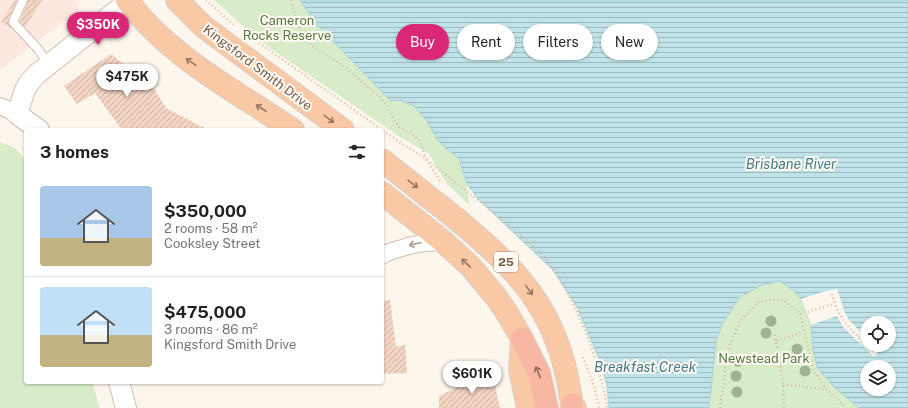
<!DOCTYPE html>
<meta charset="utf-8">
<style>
body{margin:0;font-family:"Public Sans",sans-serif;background:#f2f2f2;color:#222;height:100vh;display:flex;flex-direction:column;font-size:15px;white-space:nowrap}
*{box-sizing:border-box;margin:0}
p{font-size:13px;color:#767676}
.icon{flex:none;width:22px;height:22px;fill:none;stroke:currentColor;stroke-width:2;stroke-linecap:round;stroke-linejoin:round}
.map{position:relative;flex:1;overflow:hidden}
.panel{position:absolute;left:24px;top:128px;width:360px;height:256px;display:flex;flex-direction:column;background:#fff;border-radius:4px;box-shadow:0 1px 3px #0004}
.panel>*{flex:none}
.banner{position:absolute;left:396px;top:24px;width:380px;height:36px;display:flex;gap:8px}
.tools{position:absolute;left:860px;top:316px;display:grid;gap:8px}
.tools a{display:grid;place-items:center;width:36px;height:36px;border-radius:50%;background:#fff;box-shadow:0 1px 3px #0004;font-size:20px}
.price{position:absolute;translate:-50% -34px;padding:0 9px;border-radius:14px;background:#fff;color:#222;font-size:13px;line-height:26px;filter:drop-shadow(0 1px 2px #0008)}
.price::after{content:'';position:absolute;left:50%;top:24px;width:12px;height:9px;margin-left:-6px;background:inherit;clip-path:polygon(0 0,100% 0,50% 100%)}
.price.on{background:#db2777;color:#fff}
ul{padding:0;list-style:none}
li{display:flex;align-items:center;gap:12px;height:100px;padding:0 16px}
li+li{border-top:1px solid #e0e0e0}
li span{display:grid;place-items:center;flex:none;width:112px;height:80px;border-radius:4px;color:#555}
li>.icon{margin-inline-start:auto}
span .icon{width:48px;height:48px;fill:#fffc;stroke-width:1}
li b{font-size:17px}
h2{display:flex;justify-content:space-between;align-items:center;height:48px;padding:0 16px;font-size:17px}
.pill{padding:0 14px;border-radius:18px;background:#fff;box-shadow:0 1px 3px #0004;font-size:14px;line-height:36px}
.pill.on{background:#db2777;color:#fff}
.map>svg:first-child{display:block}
.commercial{fill:#fde8e0}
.park{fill:#d8ecc9}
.water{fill:url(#water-rules);stroke:#a5d3da;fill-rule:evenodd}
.pier{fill:#fdf6ec}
.building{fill:url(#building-hatch)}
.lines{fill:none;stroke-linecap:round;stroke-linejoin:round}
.service-casing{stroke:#d1beb0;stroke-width:10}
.minor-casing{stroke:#d1beb0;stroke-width:18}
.tertiary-casing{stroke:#d1beb0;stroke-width:22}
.trunk-casing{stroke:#dad1cd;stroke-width:24}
.motorway-casing{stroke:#dad1cd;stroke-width:24}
.path{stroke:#d9b8a5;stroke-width:2.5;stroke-dasharray:1 3;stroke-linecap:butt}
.service{stroke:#fff;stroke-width:8}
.minor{stroke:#fff;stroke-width:16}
.tertiary{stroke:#fff;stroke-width:20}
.trunk{stroke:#f9c8a4;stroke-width:22}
.motorway{stroke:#f7b7a3;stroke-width:22}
.tree{fill:#a0b28e}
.oneway{stroke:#9a7763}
.oneway2{stroke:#af9d94}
.oneway3{stroke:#936e5e}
.labels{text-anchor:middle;stroke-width:4;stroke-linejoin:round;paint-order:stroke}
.shield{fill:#fffaf3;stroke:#a28b7f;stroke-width:1}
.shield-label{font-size:12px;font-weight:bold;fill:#7a5c4d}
.park-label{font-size:13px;fill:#537a41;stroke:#fffaf3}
.street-label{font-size:13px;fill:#7a5c4d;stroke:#fffaf3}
.water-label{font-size:14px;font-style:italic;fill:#437c86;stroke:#fffaf3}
</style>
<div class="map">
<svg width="908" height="408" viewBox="0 0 908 408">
<defs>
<pattern id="water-rules" width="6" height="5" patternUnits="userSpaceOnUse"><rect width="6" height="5" fill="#bfe3e8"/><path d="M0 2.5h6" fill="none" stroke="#a0bbbe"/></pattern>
<pattern id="building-hatch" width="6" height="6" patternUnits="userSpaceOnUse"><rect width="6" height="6" fill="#f3d5c3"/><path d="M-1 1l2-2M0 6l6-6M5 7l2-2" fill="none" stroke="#cab0a1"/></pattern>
</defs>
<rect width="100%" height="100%" fill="#fdf6ec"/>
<!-- commercial -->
<path class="commercial" d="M0 0H76L79 10 0 70Z"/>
<!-- park -->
<path class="park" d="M214 0H300L316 24 400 100 414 106 427 121 438 141 459 159 467 184 469 205 447 184 429 154 397 135 260 41Z
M0 142 15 148 26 160V382H92L100 408H0Z
M780 281 794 291 801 299 811 325 813 349 834 387 859 408H709L716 342 722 324 740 297 762 285Z"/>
<!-- water -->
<path class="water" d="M300 0H908V408H859L834 387 817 367 813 349 811 325 801 299 794 291 780 281 762 285 740 297 722 324 716 342 709 408H609L607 386 601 364 577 307 553 270 478 199 467 184 459 159 438 141 427 121 414 106 400 100 391 101 316 24ZM867 323H889V345H867ZM867 367H889V389H867Z"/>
<!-- pier -->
<path class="pier" d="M837 289 845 313 849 320 867 339V345H873L879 351 874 357 844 328 837 316 811 325 801 299 826 291Z"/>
<!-- building -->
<path class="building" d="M15 0H17L8 22 12 29 1 22Z
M28 0H42L25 27 20 21Z
M111 54 148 84 150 82 166 108 208 130H122L95 93 77 104 64 86Z
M390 300 396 347 405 345 407 373 382 374V301Z
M492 372 500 408H439V396Z"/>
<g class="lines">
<!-- service casing -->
<g class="service-casing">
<path id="service" d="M23 0 13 22 38 49 48 64"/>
</g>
<!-- minor casing -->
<g class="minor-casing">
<path id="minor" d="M0 106 17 114
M382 256 386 253C407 246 422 241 445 243"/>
</g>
<!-- tertiary casing -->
<g class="tertiary-casing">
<path id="tertiary" d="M39 130 17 114 25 90 29 83 37 74 130 0
M119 382 126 408"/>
</g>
<!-- trunk casing -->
<g class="trunk-casing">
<path id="trunk" d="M127 0C169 57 236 91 293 130
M177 0 204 27 343 130
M382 160C406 179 430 198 454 217 499 254 540 290 559 348 566 366 569 386 572 405L575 408
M382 193 445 243 471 267 496 297 507 313 522 339 520 370 528 408"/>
</g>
<!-- motorway casing -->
<g class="motorway-casing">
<path id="motorway" d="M522 339 539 373 547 408
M572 408V405"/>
</g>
<!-- path -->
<path class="path" d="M206 0 234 25
M291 0 298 25 307 41 312 46 342 65 381 98 399 127 411 133 420 141 426 159
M259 43 398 141 426 159 441 182
M430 162C453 180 476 199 499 217 513 229 528 240 540 253 570 283 602 366 607 408
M832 294C838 318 850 329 867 345
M800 314 834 304
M775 335 783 385 784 408
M777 341 803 332
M867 345 874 352
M583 357 594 386 599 408
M783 385 802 386 827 390
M720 408 728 349 740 321 758 302 773 299 784 300 800 314 813 369 827 390 847 408"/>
<!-- service -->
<use href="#service" class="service"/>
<!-- minor -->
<use href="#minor" class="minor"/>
<!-- tertiary -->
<use href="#tertiary" class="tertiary"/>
<!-- trunk -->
<use href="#trunk" class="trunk"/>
<!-- motorway -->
<use href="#motorway" class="motorway"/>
</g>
<!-- trees -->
<g class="tree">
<circle cx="771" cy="321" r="5.5"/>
<circle cx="766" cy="333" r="5.5"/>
<circle cx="797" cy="349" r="5.5"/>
<circle cx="738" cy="361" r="5.5"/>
<circle cx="805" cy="371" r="5.5"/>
<circle cx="736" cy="376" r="5.5"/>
<circle cx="737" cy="392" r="5.5"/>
</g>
<!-- one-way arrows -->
<defs><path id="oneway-shaft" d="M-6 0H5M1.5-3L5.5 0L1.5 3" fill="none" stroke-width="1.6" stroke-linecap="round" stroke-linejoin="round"/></defs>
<g class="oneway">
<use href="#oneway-shaft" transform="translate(191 62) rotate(-145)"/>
<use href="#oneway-shaft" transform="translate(261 108) rotate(-147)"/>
<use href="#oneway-shaft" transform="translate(329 119) rotate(37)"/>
<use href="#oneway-shaft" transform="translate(413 184) rotate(38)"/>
<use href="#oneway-shaft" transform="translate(466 263) rotate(-137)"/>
<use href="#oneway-shaft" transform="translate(529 290) rotate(54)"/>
</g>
<use class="oneway2" href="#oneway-shaft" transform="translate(415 244) rotate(168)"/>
<use class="oneway3" href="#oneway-shaft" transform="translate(538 372) rotate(-112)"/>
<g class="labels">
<!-- shield labels -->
<rect class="shield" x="494" y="252" width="24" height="20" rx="3"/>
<g class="shield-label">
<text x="506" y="266">25</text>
</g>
<!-- park labels -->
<g class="park-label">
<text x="287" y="25">Cameron<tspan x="287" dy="15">Rocks Reserve</tspan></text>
<text x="764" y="363">Newstead Park</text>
</g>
<!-- street labels -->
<g class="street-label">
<text transform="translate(258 67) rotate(37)" y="5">Kingsford Smith Drive</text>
</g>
<!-- water labels -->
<g class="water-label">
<text x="791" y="169">Brisbane River</text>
<text x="645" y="372">Breakfast Creek</text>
</g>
</g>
</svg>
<div class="tools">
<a><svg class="icon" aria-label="locate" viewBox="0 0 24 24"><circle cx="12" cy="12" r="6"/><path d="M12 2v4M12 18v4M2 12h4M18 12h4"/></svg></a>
<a><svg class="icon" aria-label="layers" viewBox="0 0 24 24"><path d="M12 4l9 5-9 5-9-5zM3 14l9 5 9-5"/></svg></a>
</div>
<b class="price on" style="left:98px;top:46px">$350K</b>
<b class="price" style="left:127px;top:98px">$475K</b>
<b class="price" style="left:472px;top:395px">$601K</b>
<div class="banner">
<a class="pill on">Buy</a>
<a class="pill">Rent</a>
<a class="pill">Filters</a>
<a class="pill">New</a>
</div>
<section class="panel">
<h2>3 homes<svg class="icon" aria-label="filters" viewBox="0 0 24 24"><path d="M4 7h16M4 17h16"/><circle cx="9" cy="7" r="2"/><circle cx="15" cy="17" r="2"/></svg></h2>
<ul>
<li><span style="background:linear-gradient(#a9c7e8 65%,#c2b280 0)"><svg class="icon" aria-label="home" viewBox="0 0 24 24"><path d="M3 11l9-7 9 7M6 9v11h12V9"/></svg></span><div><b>$350,000</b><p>2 rooms · 58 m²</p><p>Cooksley Street</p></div></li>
<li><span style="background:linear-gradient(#bfe0f5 60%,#c2b280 0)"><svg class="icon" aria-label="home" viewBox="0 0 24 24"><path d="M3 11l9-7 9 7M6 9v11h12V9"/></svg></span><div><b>$475,000</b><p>3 rooms · 86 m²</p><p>Kingsford Smith Drive</p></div></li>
</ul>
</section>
</div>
